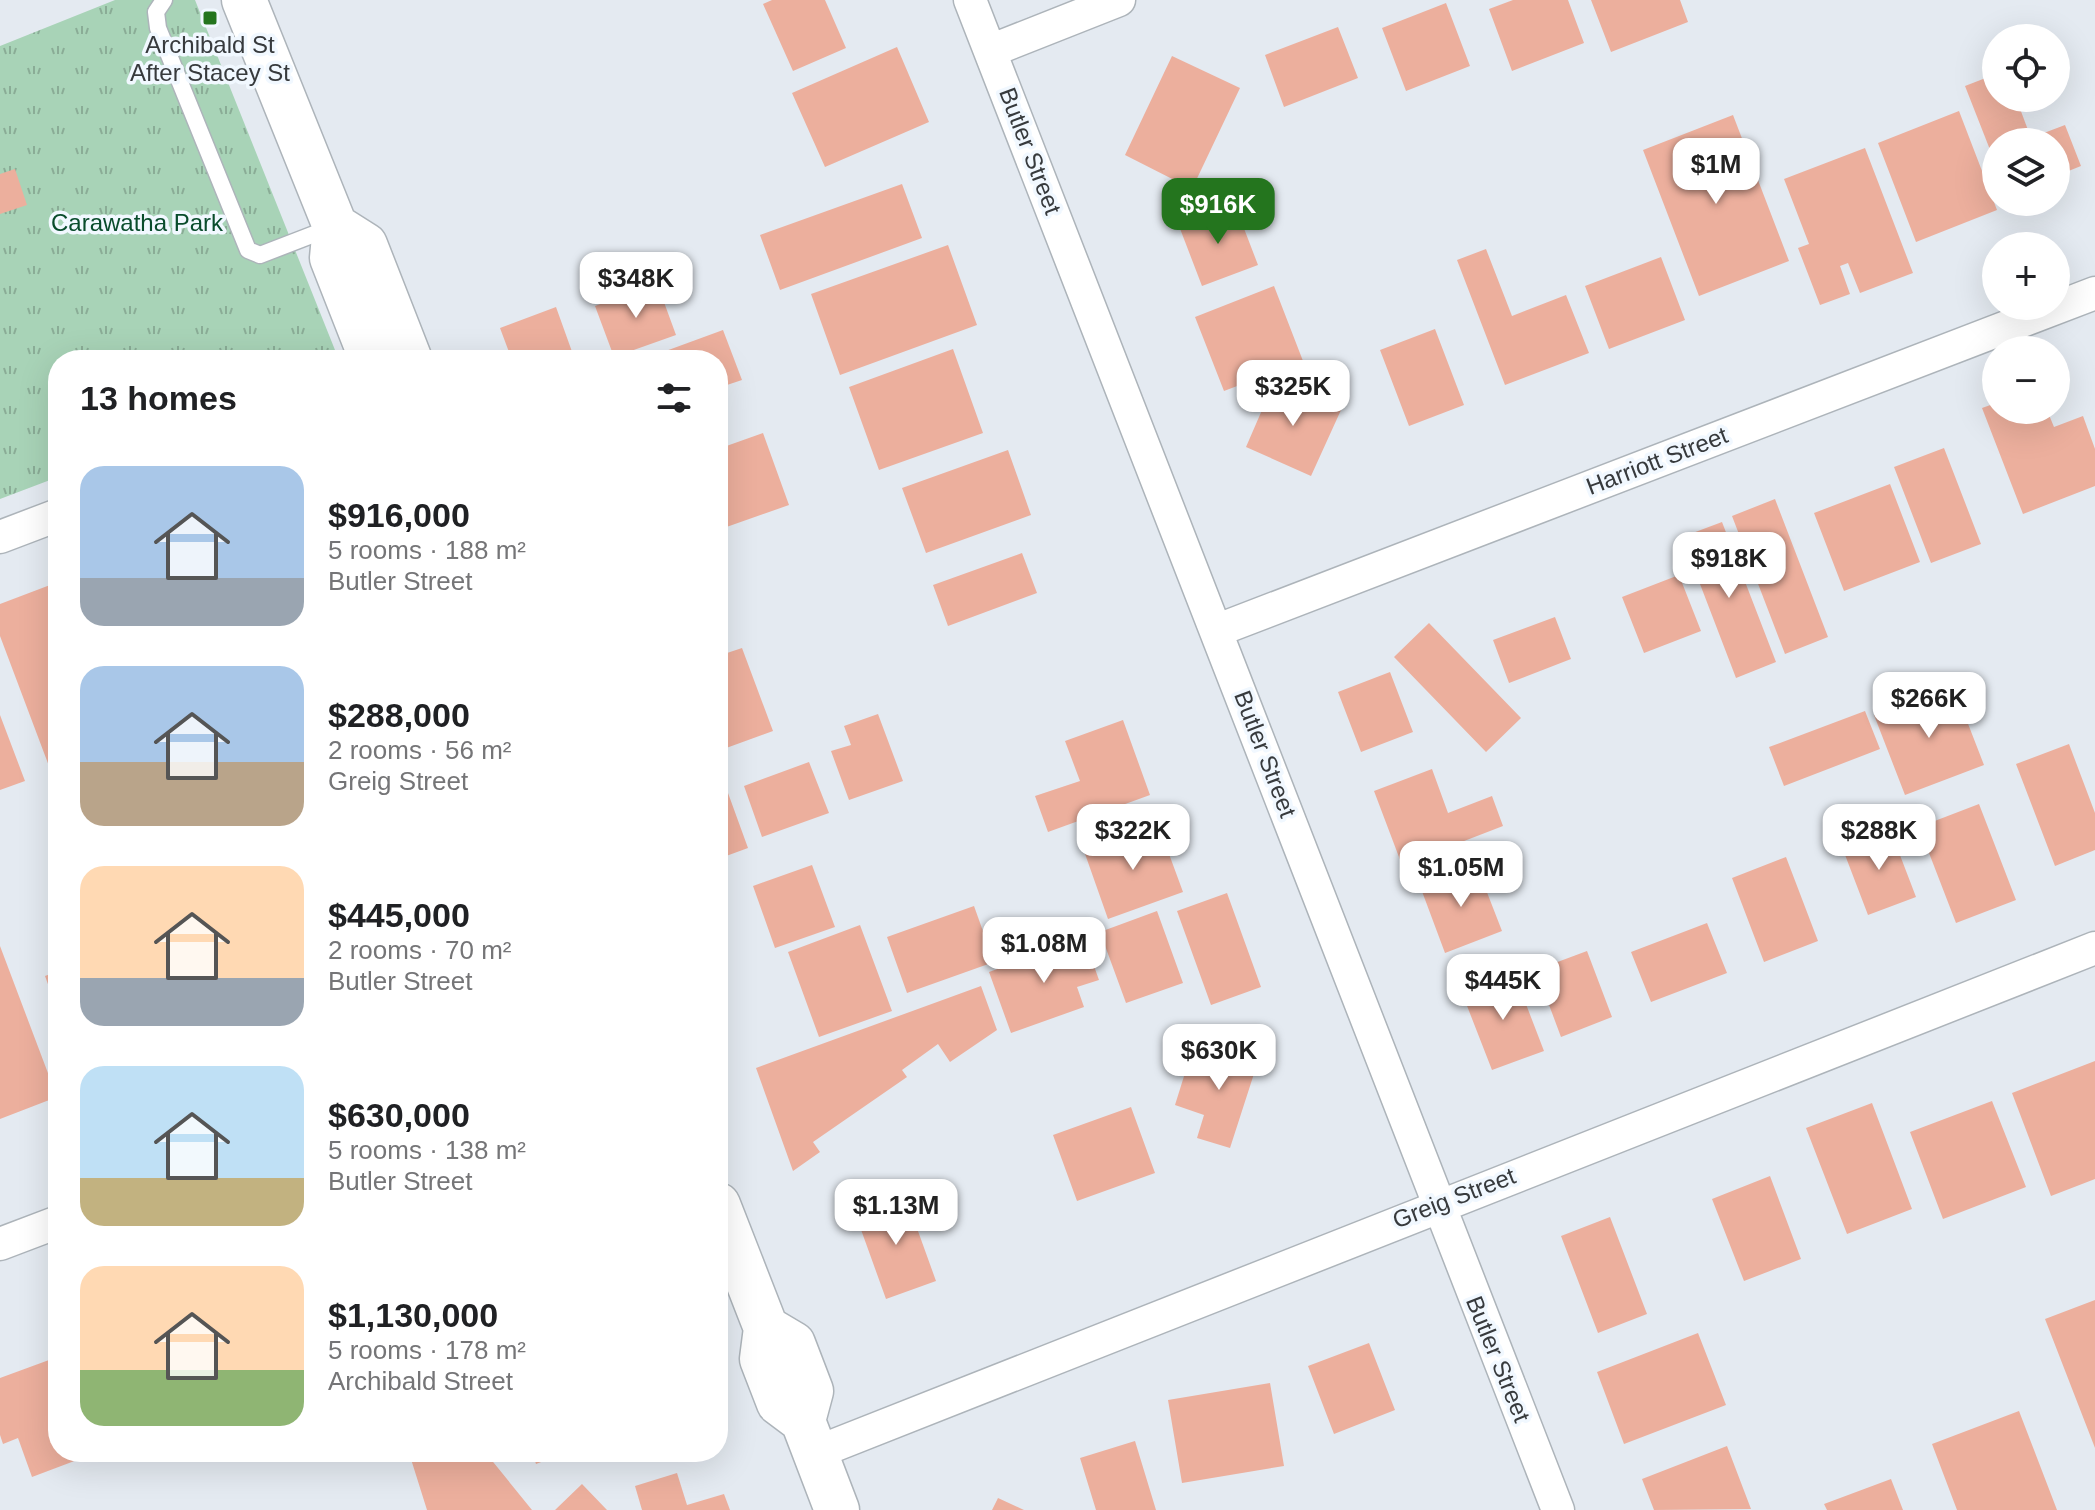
<!DOCTYPE html>
<meta charset="utf-8">
<style>
body{margin:0;font-family:Helvetica,sans-serif;background:#f2f2f2;color:#202124;height:100vh;display:flex;flex-direction:column;font-size:30px;white-space:nowrap}
*{box-sizing:border-box;margin:0}
p{font-size:26px;color:#757577}
.icon{flex:none;width:44px;height:44px;fill:none;stroke:currentColor;stroke-width:2;stroke-linecap:round;stroke-linejoin:round}
.map{position:relative;flex:1;overflow:hidden}
.drawer{position:absolute;left:48px;top:350px;width:680px;height:1112px;display:flex;flex-direction:column;background:#fff;border-radius:32px;box-shadow:0 8px 32px #0002}
.drawer>*{flex:none}
.buttons{position:absolute;left:1982px;top:24px;display:grid;gap:16px}
.buttons a{display:grid;place-items:center;width:88px;height:88px;border-radius:50%;background:#fff;box-shadow:0 8px 32px #0002;font-size:40px}
.price{position:absolute;translate:-50% -68px;padding:0 18px;border-radius:16px;background:#fff;color:#222;font-size:26px;line-height:52px;filter:drop-shadow(0 2px 4px #0008)}
.price::after{content:'';position:absolute;left:50%;top:48px;width:24px;height:18px;margin-left:-12px;background:inherit;clip-path:polygon(0 0,100% 0,50% 100%)}
.price.current{background:#24751e;color:#fff}
ul{padding:0;list-style:none}
li{display:flex;align-items:center;gap:24px;height:200px;padding:0 32px}
li span{display:grid;place-items:center;flex:none;width:224px;height:160px;border-radius:24px;color:#555}
li>.icon{margin-inline-start:auto}
span .icon{width:96px;height:96px;fill:#fffc;stroke-width:1}
li b{font-size:34px}
h2{display:flex;justify-content:space-between;align-items:center;height:96px;padding:0 32px;font-size:34px}
.map>svg:first-child{display:block}
.park{fill:url(#park-tufts)}
.building{fill:#ecaf9d}
.lines{fill:none;stroke-linecap:round;stroke-linejoin:round}
.lane-casing{stroke:#adb4ba;stroke-width:19}
.street-casing{stroke:#adb4ba;stroke-width:35}
.secondary-casing{stroke:#adb4ba;stroke-width:47}
.lane{stroke:#fff;stroke-width:16}
.street{stroke:#fff;stroke-width:32}
.secondary{stroke:#fff;stroke-width:44}
.poi-dot{fill:#24751e;stroke:#f1f8ff;stroke-width:3}
.labels{text-anchor:middle;stroke-width:7;stroke-linejoin:round;paint-order:stroke}
.poi-label{font-size:24px;fill:#373a3d;stroke:#f1f8ff}
.street-label{font-size:24px;fill:#373a3d;stroke:#f1f8ff}
.park-label{font-size:24px;fill:#094c2c;stroke:#f1f8ff}
</style>
<div class="map">
<svg width="2095" height="1510" viewBox="0 0 2095 1510">
<defs>
<pattern id="park-tufts" width="24" height="20" patternUnits="userSpaceOnUse" patternTransform="scale(2)"><rect width="24" height="20" fill="#a8d3b7"/><path d="M3 7l-1-3M5 7V3M7 7l1-3M15 17l-1-3M17 17v-4M19 17l1-3" fill="none" stroke="#8aac96"/></pattern>
</defs>
<rect width="100%" height="100%" fill="#e4eaf1"/>
<!-- park -->
<path class="park" d="M115 0H195L339 360H58V477L0 499V46Z"/>
<!-- building -->
<path class="building" d="M772 0H825L846 48 793 71 763 4Z
M1513 0H1568L1584 43 1512 71 1489 9Z
M1591 0H1680L1688 22 1611 52Z
M1446 3 1470 66 1406 91 1382 28Z
M1338 27 1358 78 1284 107 1265 55Z
M897 47 929 122 825 167 792 93Z
M1172 56 1240 88 1192 189 1125 155Z
M1996 74V98H2016L2031 138 2065 125 2081 166 2056 176V142H1996V165L1965 86Z
M1959 111 1997 210 1916 242 1878 143Z
M1733 115 1789 261 1699 296 1643 150Z
M1865 148 1913 273 1860 293 1848 263 1840 266 1850 294 1820 305 1798 248 1809 244 1784 179Z
M15 169 27 205 0 214V174Z
M902 184 922 238 780 290 760 235Z
M1235 205 1258 265 1202 286 1179 226Z
M948 245 977 325 840 375 811 294Z
M1486 249 1512 316 1566 295 1589 353 1505 385 1457 260Z
M1661 257 1685 320 1609 349 1585 286Z
M657 283 676 335 614 357 595 306Z
M1274 286 1303 361 1224 391 1195 317Z
M556 307 575 360H512L500 328Z
M1435 329 1464 405 1409 426 1380 350Z
M723 330 742 380 718 388V360H666L663 352Z
M953 349 983 433 879 470 849 387Z
M1275 380 1341 410 1311 476 1246 447Z
M1996 403V410H2047L2054 427 2083 416 2095 449V486L2023 514 1982 408Z
M763 433 789 505 718 530V449Z
M1944 448 1981 544 1931 563 1894 467Z
M1008 450 1031 515 926 553 902 488Z
M1890 484 1920 562 1844 591 1814 513Z
M1775 499 1828 637 1785 654 1732 516Z
M1722 522 1776 662 1736 678 1682 537Z
M1022 553 1037 593 948 626 933 585Z
M1679 575 1701 631 1644 653 1622 597Z
M58 582V790L0 636V604Z
M1555 617 1571 659 1509 683 1493 640Z
M1429 623 1521 718 1486 752 1394 657Z
M742 648 773 731 718 751V656Z
M1390 672 1413 732 1361 752 1338 692Z
M1953 685 1984 765 1905 795 1874 715Z
M1865 711 1880 749 1784 786 1769 747Z
M878 714 903 781 849 800 831 751 851 745 844 726Z
M0 715 25 781 0 790Z
M1123 720 1150 795 1048 832 1035 796 1080 781 1065 741Z
M2069 744 2095 813V850L2055 866 2016 764Z
M809 762 829 813 762 837 744 786Z
M1432 769 1448 813 1492 796 1503 826 1402 865 1374 791Z
M728 793 748 848 718 859V797Z
M1979 804 2016 900 1956 923 1919 827Z
M1158 824 1183 892 1108 919 1084 851Z
M1890 829 1916 897 1868 915 1842 847Z
M1786 857 1818 941 1764 962 1732 878Z
M1476 864 1502 931 1445 953 1420 886Z
M812 865 835 927 775 948 753 886Z
M1227 893 1261 987 1211 1005 1177 911Z
M974 906 994 962 907 993 887 937Z
M1157 911 1183 983 1126 1003 1100 932Z
M1707 923 1727 973 1651 1002 1631 952Z
M860 925 892 1011 819 1037 788 952Z
M1084 938 1099 980 1077 987 1084 1007 1011 1033 989 972Z
M0 946 57 1097 0 1119Z
M1587 951 1612 1017 1561 1037 1536 970Z
M58 971V1012L45 976Z
M1514 973 1544 1051 1492 1070 1462 993Z
M981 986 997 1030 950 1062 938 1044 902 1070 907 1077 813 1142 820 1152 793 1171 756 1068Z
M1227 1041 1261 1052 1230 1148 1197 1138 1204 1115 1175 1105 1190 1057 1219 1067Z
M2095 1061V1179L2051 1196 2012 1093Z
M1992 1101 2026 1187 1943 1219 1910 1132Z
M1872 1103 1912 1209 1847 1234 1806 1128Z
M1131 1107 1155 1173 1077 1201 1053 1135Z
M1770 1176 1801 1259 1744 1281 1712 1199Z
M905 1195 936 1281 886 1299 855 1213Z
M1610 1217 1647 1314 1598 1333 1561 1236Z
M2095 1300V1448L2045 1319Z
M1698 1333 1726 1405 1624 1444 1597 1372Z
M1369 1343 1395 1410 1334 1434 1308 1366Z
M49 1360 58 1385V1452H83L85 1457 32 1477 18 1438 3 1444 0 1435V1378Z
M1270 1383 1284 1466 1182 1483 1168 1400Z
M2019 1411 2057 1510H1957L1932 1444Z
M1135 1441 1156 1510H1096L1080 1458Z
M1727 1446 1751 1509 1654 1510 1642 1479Z
M423 1452H485L532 1510H427L410 1456Z
M532 1452H567L536 1464Z
M677 1473 687 1505 724 1494 730 1510H642L635 1486Z
M1891 1479 1903 1510H1827L1824 1504Z
M582 1484 607 1510H555Z
M998 1498 1024 1510H992Z"/>
<g class="lines">
<!-- lane casing -->
<g class="lane-casing">
<path id="lane" d="M164 0 156 12 158 28 248 250 260 255 330 228"/>
</g>
<!-- street casing -->
<g class="street-casing">
<path id="street" d="M970 0 1558 1510
M990 51 1119 0
M0 537 58 515
M1218 630 2095 293
M0 1244 58 1222
M815 1453 2095 948"/>
</g>
<!-- secondary casing -->
<g class="secondary-casing">
<path id="secondary" d="M244 0 335 226 332 258 372 360
M335 226 365 245 410 360
M718 1205 766 1328 762 1359 779 1403 803 1421 837 1510
M766 1328 793 1344 811 1391 803 1421"/>
</g>
<!-- lane -->
<use href="#lane" class="lane"/>
<!-- street -->
<use href="#street" class="street"/>
<!-- secondary -->
<use href="#secondary" class="secondary"/>
</g>
<!-- markers -->
<rect class="poi-dot" x="202" y="10" width="16" height="16" rx="4"/>
<g class="labels">
<!-- poi labels -->
<g class="poi-label">
<text x="210" y="53">Archibald St<tspan x="210" dy="28">After Stacey St</tspan></text>
</g>
<!-- street labels -->
<g class="street-label">
<text transform="translate(1030 151) rotate(69)" y="8">Butler Street</text>
<text transform="translate(1657 461) rotate(-21)" y="8">Harriott Street</text>
<text transform="translate(1265 754) rotate(69)" y="8">Butler Street</text>
<text transform="translate(1454 1198) rotate(-21)" y="8">Greig Street</text>
<text transform="translate(1498 1359) rotate(68)" y="8">Butler Street</text>
</g>
<!-- park labels -->
<g class="park-label">
<text x="137" y="231">Carawatha Park</text>
</g>
</g>
</svg>
<div class="buttons">
<a><svg class="icon" aria-label="locate" viewBox="0 0 24 24"><circle cx="12" cy="12" r="6"/><path d="M12 2v4M12 18v4M2 12h4M18 12h4"/></svg></a>
<a><svg class="icon" aria-label="layers" viewBox="0 0 24 24"><path d="M12 4l9 5-9 5-9-5zM3 14l9 5 9-5"/></svg></a>
<a>+</a>
<a>−</a>
</div>
<b class="price" style="left:1716px;top:206px">$1M</b>
<b class="price current" style="left:1218px;top:246px">$916K</b>
<b class="price" style="left:636px;top:320px">$348K</b>
<b class="price" style="left:1293px;top:428px">$325K</b>
<b class="price" style="left:1729px;top:600px">$918K</b>
<b class="price" style="left:1929px;top:740px">$266K</b>
<b class="price" style="left:1133px;top:872px">$322K</b>
<b class="price" style="left:1879px;top:872px">$288K</b>
<b class="price" style="left:1461px;top:909px">$1.05M</b>
<b class="price" style="left:1044px;top:985px">$1.08M</b>
<b class="price" style="left:1503px;top:1022px">$445K</b>
<b class="price" style="left:1219px;top:1092px">$630K</b>
<b class="price" style="left:896px;top:1247px">$1.13M</b>
<section class="drawer">
<h2>13 homes<svg class="icon" aria-label="filters" viewBox="0 0 24 24"><path d="M4 7h16M4 17h16"/><circle cx="9" cy="7" r="2"/><circle cx="15" cy="17" r="2"/></svg></h2>
<ul>
<li><span style="background:linear-gradient(#a9c7e8 70%,#9aa5b1 0)"><svg class="icon" aria-label="home" viewBox="0 0 24 24"><path d="M3 11l9-7 9 7M6 9v11h12V9"/></svg></span><div><b>$916,000</b><p>5 rooms · 188 m²</p><p>Butler Street</p></div></li>
<li><span style="background:linear-gradient(#a9c7e8 60%,#b9a48a 0)"><svg class="icon" aria-label="home" viewBox="0 0 24 24"><path d="M3 11l9-7 9 7M6 9v11h12V9"/></svg></span><div><b>$288,000</b><p>2 rooms · 56 m²</p><p>Greig Street</p></div></li>
<li><span style="background:linear-gradient(#ffd9b3 70%,#9aa5b1 0)"><svg class="icon" aria-label="home" viewBox="0 0 24 24"><path d="M3 11l9-7 9 7M6 9v11h12V9"/></svg></span><div><b>$445,000</b><p>2 rooms · 70 m²</p><p>Butler Street</p></div></li>
<li><span style="background:linear-gradient(#bfe0f5 70%,#c2b280 0)"><svg class="icon" aria-label="home" viewBox="0 0 24 24"><path d="M3 11l9-7 9 7M6 9v11h12V9"/></svg></span><div><b>$630,000</b><p>5 rooms · 138 m²</p><p>Butler Street</p></div></li>
<li><span style="background:linear-gradient(#ffd9b3 65%,#8fb573 0)"><svg class="icon" aria-label="home" viewBox="0 0 24 24"><path d="M3 11l9-7 9 7M6 9v11h12V9"/></svg></span><div><b>$1,130,000</b><p>5 rooms · 178 m²</p><p>Archibald Street</p></div></li>
</ul>
</section>
</div>
